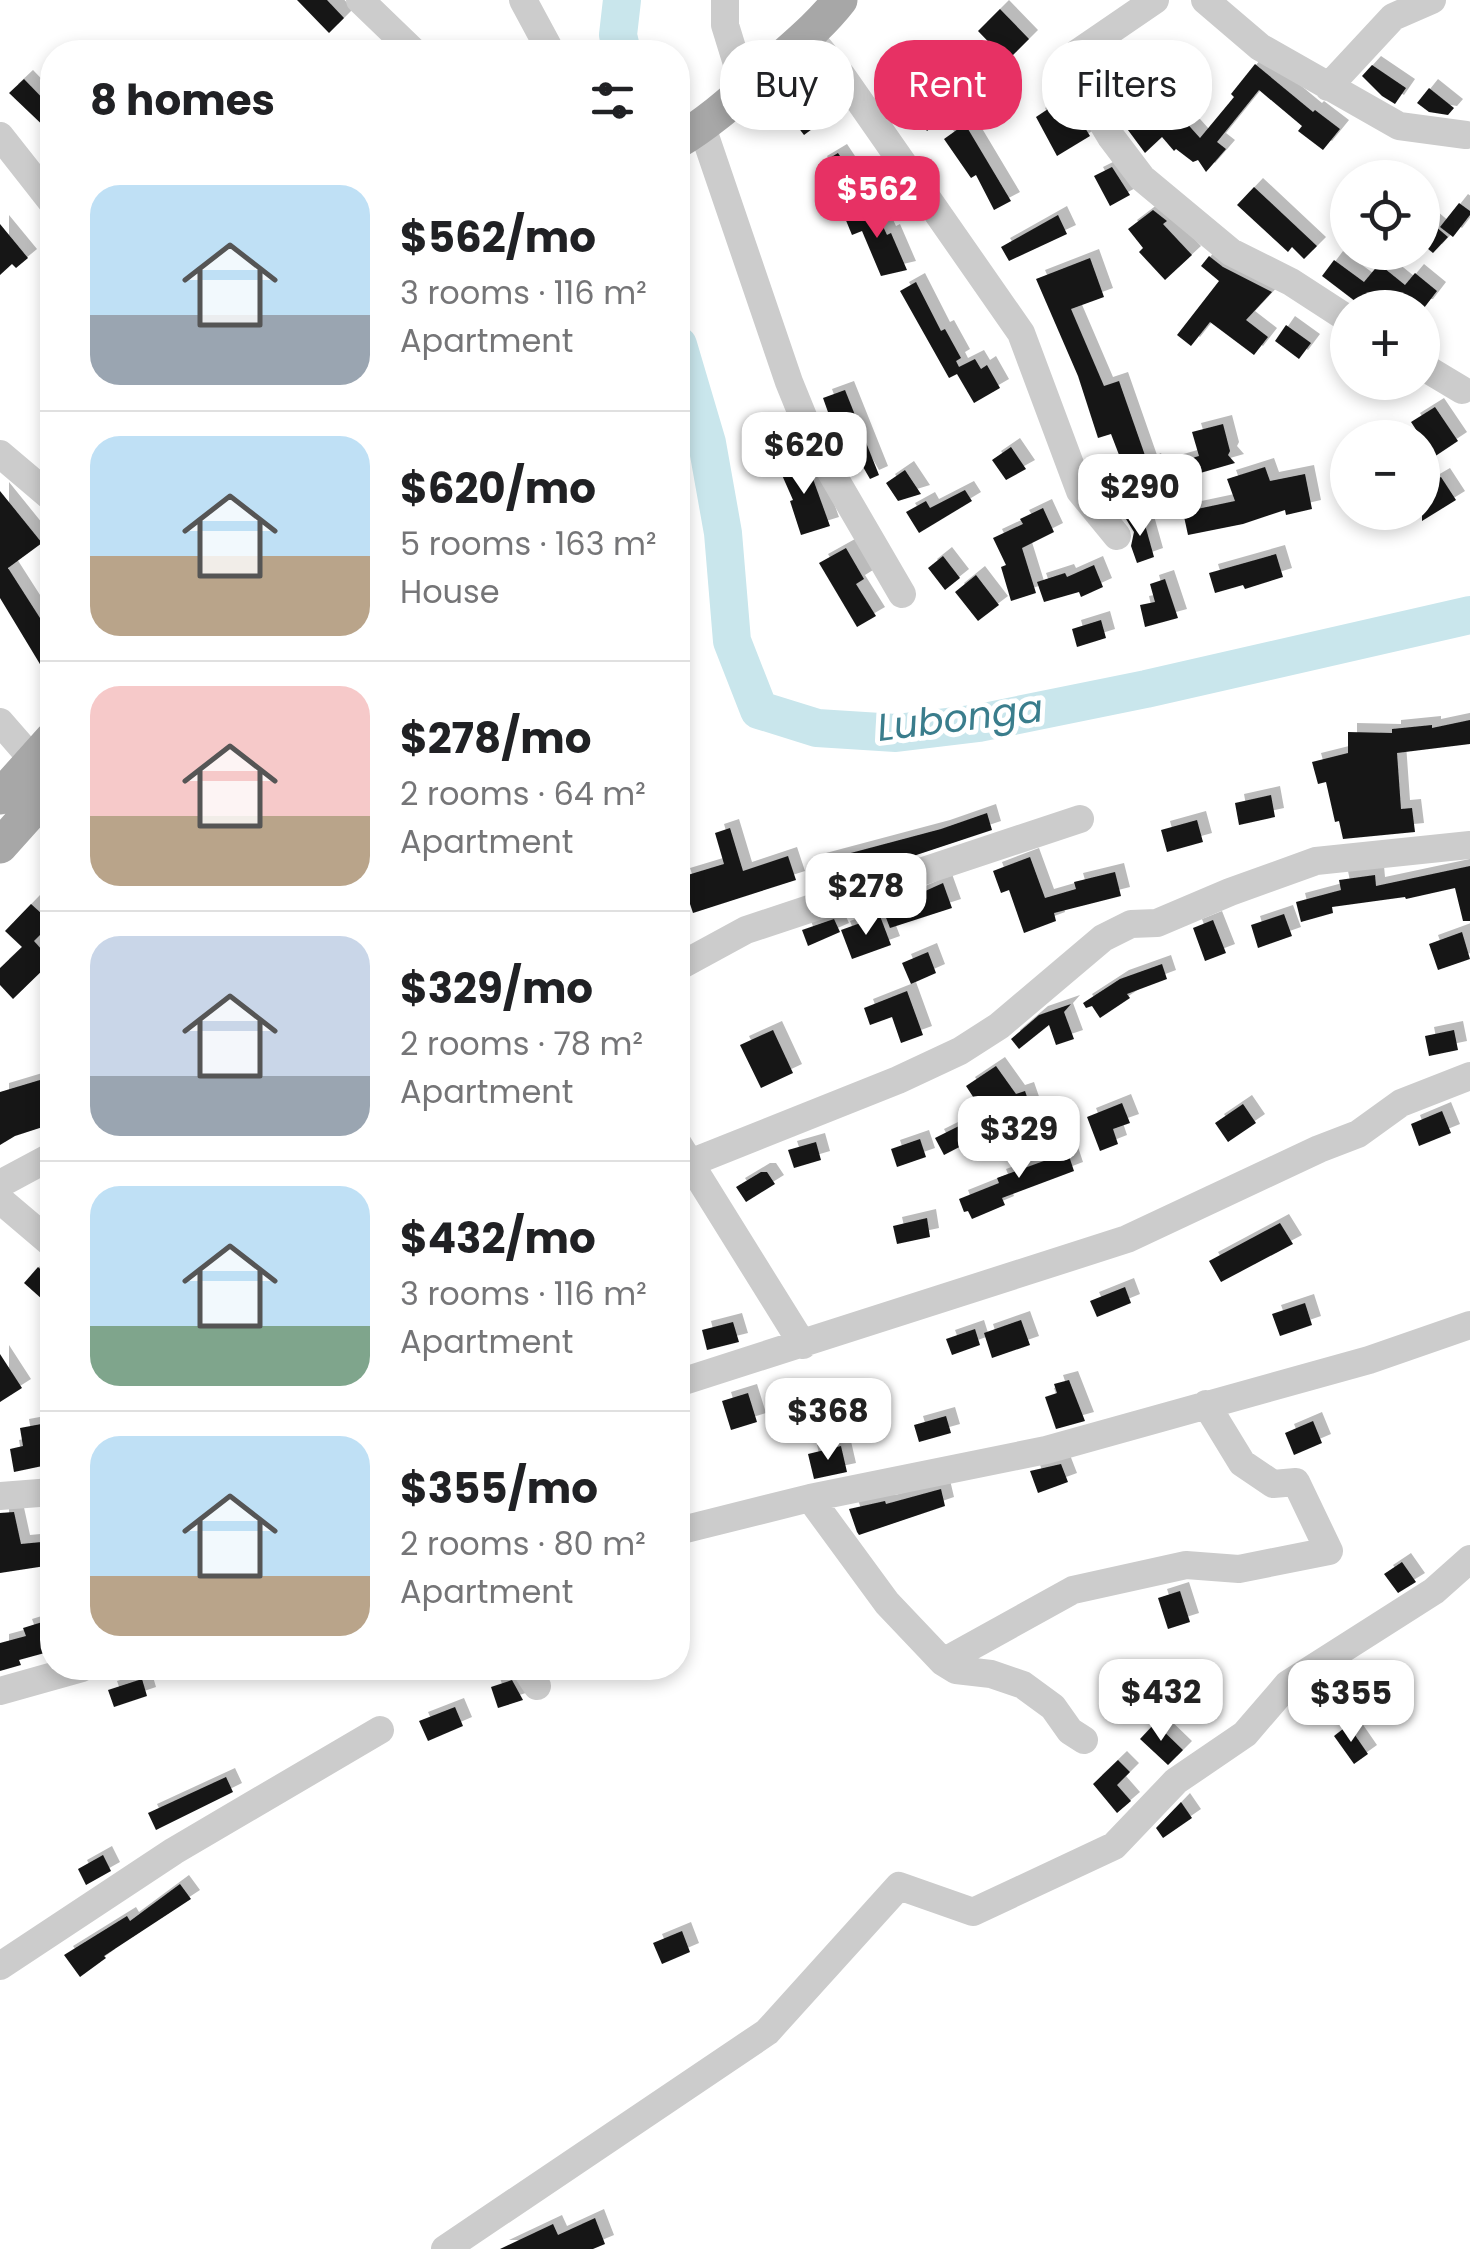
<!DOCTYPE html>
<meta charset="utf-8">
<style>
body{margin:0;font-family:Poppins,sans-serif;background:#f2f2f2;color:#202124;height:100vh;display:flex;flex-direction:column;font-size:38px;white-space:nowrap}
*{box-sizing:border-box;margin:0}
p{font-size:32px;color:#757577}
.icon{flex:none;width:55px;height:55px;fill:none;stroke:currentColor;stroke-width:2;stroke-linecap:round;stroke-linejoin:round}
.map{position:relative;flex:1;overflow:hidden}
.side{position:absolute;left:40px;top:40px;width:650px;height:1640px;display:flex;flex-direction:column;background:#fff;border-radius:40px;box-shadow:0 5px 15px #0003}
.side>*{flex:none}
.hud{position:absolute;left:720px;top:40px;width:600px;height:90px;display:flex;gap:20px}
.buttons{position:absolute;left:1330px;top:160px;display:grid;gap:20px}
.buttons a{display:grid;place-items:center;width:110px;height:110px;border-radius:50%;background:#fff;box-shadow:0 5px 15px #0003;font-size:50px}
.price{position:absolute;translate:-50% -85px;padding:0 22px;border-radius:20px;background:#fff;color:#222;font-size:32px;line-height:65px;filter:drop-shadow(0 2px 5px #0008)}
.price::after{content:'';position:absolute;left:50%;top:60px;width:30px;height:22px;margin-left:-15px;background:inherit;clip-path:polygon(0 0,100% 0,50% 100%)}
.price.on{background:#e73164;color:#fff}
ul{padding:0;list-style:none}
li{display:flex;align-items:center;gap:30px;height:250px;padding:0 50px}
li+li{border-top:2px solid #e0e0e0}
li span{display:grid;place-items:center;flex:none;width:280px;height:200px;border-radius:30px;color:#555}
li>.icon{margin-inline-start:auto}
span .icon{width:120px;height:120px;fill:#fffc;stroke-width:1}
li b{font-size:42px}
h2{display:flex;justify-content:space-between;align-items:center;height:120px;padding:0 50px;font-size:42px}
.chip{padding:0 35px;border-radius:40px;background:#fff;box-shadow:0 5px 15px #0003;font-size:35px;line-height:90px}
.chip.on{background:#e73164;color:#fff}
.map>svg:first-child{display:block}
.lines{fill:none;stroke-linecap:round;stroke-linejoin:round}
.river{stroke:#c9e6ec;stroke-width:38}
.building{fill:#161616;filter:url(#shadow)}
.minor{stroke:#ccc;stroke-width:28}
.major{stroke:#a7a7a7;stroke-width:35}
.labels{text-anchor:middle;stroke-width:10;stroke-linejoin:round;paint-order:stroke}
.water-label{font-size:38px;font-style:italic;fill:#3a7d8c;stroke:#fff}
</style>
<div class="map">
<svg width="1470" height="2249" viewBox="0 0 1470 2249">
<defs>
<filter id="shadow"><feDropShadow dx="9" dy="-9" stdDeviation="0" flood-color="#0004"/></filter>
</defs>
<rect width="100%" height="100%" fill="#fff"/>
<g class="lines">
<!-- river -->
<path class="river" d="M622 0 618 35 622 52
M678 345 707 443 723 533 732 641 759 710 817 728 896 733 979 723 1146 689 1470 615"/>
</g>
<!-- building -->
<path class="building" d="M297 0H327L344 18 329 33Z
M1000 9 1029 39 1007 61 978 31Z
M1126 51 1140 72 1108 87 1096 69Z
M904 52 919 69 909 78 942 119 927 131 895 91 892 93 876 76Z
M1255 64 1313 112 1315 110 1340 129 1323 150 1298 131 1302 126 1259 90 1217 142 1226 149 1206 172 1198 160 1193 162 1176 149 1174 151 1162 137 1145 153 1125 126 1142 109 1157 125 1174 109 1200 138 1234 97 1231 94Z
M1372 65 1406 88 1395 104 1382 96 1362 76Z
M24 79 52 108V134L9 93Z
M1429 88 1454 108 1448 115 1429 112 1417 103Z
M1066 97 1090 136 1057 156 1036 117Z
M817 98 831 115 804 135 791 118Z
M965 124 1011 201 994 210 976 175 971 178 944 139Z
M838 153 856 180 837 193 818 165Z
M1112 167 1130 195 1110 206 1094 176Z
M1254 187 1317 246 1304 259 1292 247 1288 252 1237 205Z
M1459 203 1470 211V215L1453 237 1440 227Z
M873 205 887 235 891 233 907 270 881 276 862 231 852 235 845 218Z
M1153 210 1167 221 1163 224 1192 255 1165 280 1139 252 1143 248 1128 229Z
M1058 215 1067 234 1009 261 1001 247Z
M1422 215 1448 237 1433 253 1422 244Z
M0 224 28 258 16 268 12 264 0 275Z
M1209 256 1223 267 1272 292 1246 320 1268 337 1254 355 1210 322 1191 346 1177 335 1219 281 1201 266Z
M1090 258 1104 297 1071 309 1104 386 1119 381 1148 464 1152 462 1159 480 1128 492 1121 474 1126 473 1111 434 1098 438 1078 376 1036 279Z
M1334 260 1364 282 1379 264 1405 285 1415 273 1437 291 1424 308H1403L1389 296 1380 308H1364L1322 276Z
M916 282 941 331 945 329 961 358 956 361 959 367 975 359 981 369 987 365 1000 388 974 403 957 374 949 378 900 291Z
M1286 325 1311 343 1299 359 1275 341Z
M845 390 879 475 870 479 840 427 834 429 823 398Z
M1435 407 1458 441 1434 457 1411 422Z
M1223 424 1230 451 1228 455 1235 463 1176 480 1171 464 1199 456 1192 432Z
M1011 447 1026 469 1006 480 992 460Z
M801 456 813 479 830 526 801 535 790 501 793 500 778 466Z
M1265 467 1270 481 1305 474 1312 509 1286 515 1285 510 1243 524 1188 535 1183 512 1235 501 1227 479Z
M905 470 921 494 898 501 886 483Z
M1441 477 1456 500 1422 521V488Z
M965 490 972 501 919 533 906 512 926 501 930 508Z
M0 491 42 543 8 568 40 618 52 606V684L0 598Z
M1043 508 1054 532 1022 548 1036 593 1011 601 1001 567 1006 565 993 538 1023 524 1020 519Z
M1142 514 1154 557 1137 563 1131 546 1134 532 1126 519Z
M846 548 864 579 856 584 876 616 857 627 819 563Z
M1276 554 1283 577 1245 589 1243 585 1215 593 1209 573Z
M943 556 960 578 945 590 928 568Z
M1094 565 1103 587 1081 597 1079 592 1044 602 1037 582 1065 573 1067 577Z
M976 575 999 605 978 621 955 592Z
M1165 579 1178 618 1145 627 1140 605 1155 602 1150 584Z
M1101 620 1106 638 1077 647 1072 629Z
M1470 720V744L1397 753 1401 809 1412 808 1415 832 1343 839 1339 821 1335 822 1326 782 1318 784 1312 762 1348 753V732L1392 733V729L1432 725V728Z
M1271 795 1275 817 1239 825 1235 803Z
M987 813 992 830 862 873 861 869 823 880 817 862 941 829Z
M1197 820 1203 842 1167 852 1161 830Z
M730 828 743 871 788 856 796 880 693 913 681 877 724 864 715 833Z
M1030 857 1045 898 1076 889 1074 882 1115 872 1121 896 1054 913 1056 921 1024 933 1009 890 1001 893 993 871Z
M1470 866V921H1463L1455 888 1406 899 1405 897 1332 907 1333 913 1301 922 1296 902 1341 890 1339 880 1375 875 1376 886Z
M943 883 952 908 890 928 883 910Z
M31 904 52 923 34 941 52 961 13 999 0 985V968L22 947 5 931Z
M1284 914 1292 936 1258 948 1251 925Z
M880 916 891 945 852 959 841 930Z
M834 919 840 932 808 946 802 930Z
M1213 920 1226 953 1205 961 1193 928Z
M1462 932 1470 959 1438 970 1429 944Z
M928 952 936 973 911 984 902 963Z
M1162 964 1167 979 1127 994 1130 998 1100 1018 1092 1006 1086 1008 1083 1003 1120 979Z
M907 991 923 1035 901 1043 892 1017 870 1025 864 1008Z
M1071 1004 1064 1012 1074 1039 1056 1045 1049 1025 1019 1049 1011 1039 1039 1015Z
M773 1030 793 1073 761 1088 740 1045Z
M1454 1030 1458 1050 1429 1056 1425 1036Z
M996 1066 1016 1094 1025 1091 1035 1120 1006 1130 996 1100 981 1109 966 1086Z
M40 1080 49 1108 52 1107V1124L15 1136 0 1145V1092Z
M1122 1103 1130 1123 1113 1129 1118 1144 1100 1151 1087 1117Z
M1243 1104 1256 1123 1228 1142 1215 1123Z
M1442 1111 1451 1133 1419 1146 1411 1124Z
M961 1125 969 1142 944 1155 935 1138Z
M1063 1138 1074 1171 1002 1198 1005 1205 972 1219 968 1211 964 1212 959 1199 999 1183 997 1178 1052 1158 1047 1144Z
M920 1139 926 1157 897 1167 891 1149Z
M816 1142 821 1160 794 1168 788 1150Z
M761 1172H767L775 1184 746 1202 736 1187Z
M927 1218 930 1237 897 1244 893 1226Z
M1280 1223 1293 1244 1221 1282 1209 1261Z
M38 1267 52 1280V1308L24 1283Z
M1125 1287 1131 1303 1097 1317 1090 1301Z
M1305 1303 1312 1325 1280 1336 1272 1314Z
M1021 1320 1030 1345 992 1358 984 1333Z
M733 1322 739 1342 707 1350 702 1330Z
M975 1329 980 1345 952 1355 946 1339Z
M0 1354 22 1388 0 1402Z
M1069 1380 1085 1421 1056 1429 1045 1397 1057 1393 1054 1384Z
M748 1393 757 1422 731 1430 722 1401Z
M946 1416 951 1433 919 1442 914 1425Z
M1313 1421 1322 1443 1294 1455 1285 1433Z
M52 1422V1464L14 1472 10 1449 23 1446 20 1428Z
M841 1446 847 1472 814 1479 808 1454Z
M1061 1464 1068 1482 1038 1493 1030 1471Z
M941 1489 945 1506 859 1535 857 1532 849 1509 885 1501 886 1504Z
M14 1512 21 1544 52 1541V1565L0 1573V1513Z
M1402 1562 1416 1582 1398 1593 1384 1574Z
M1180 1591 1190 1622 1168 1629 1158 1598Z
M52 1619V1651L19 1660 21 1665 0 1671V1643L26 1636 23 1628Z
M142 1679 147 1696 114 1707 108 1690Z
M512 1680 523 1700 498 1708 491 1687Z
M455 1707 463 1726 428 1741 419 1721Z
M1155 1723 1183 1750 1168 1765 1140 1739Z
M1348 1725 1368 1754 1354 1764 1334 1736Z
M1118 1760 1130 1772 1117 1785 1131 1801 1117 1813 1093 1784Z
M226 1777 233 1792 156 1830 148 1813Z
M1181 1802 1192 1818 1163 1838 1156 1828Z
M103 1855 111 1871 86 1885 78 1869Z
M180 1884 191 1899 104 1956 106 1958 80 1977 64 1955 127 1916 130 1921Z
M682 1931 690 1952 662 1964 653 1943Z
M595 2218 605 2244 593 2249H500L553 2224 558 2235Z"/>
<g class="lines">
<!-- minor -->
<path class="minor" d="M360 0 414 52
M523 0 551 52
M725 0V25L745 90
M1155 0 1076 54 1069 67 1111 137 1142 178 1231 252 1291 282 1348 319
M1205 0 1260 47 1399 126 1466 135
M808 35 842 76 1021 333 1080 491 1117 536
M1328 87 1393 17 1432 0
M702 127 789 382 813 441 902 594
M0 136 52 202
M1422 366 1462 390
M0 454 52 498
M0 722 34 761 52 772
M678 967 746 930 1080 819
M678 1144 803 1345
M678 1178 690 1163 898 1080 960 1051 999 1026 1103 938 1131 924 1157 923 1230 892 1316 861 1470 845
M0 1184 52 1156
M0 1200 52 1244
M678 1383 1127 1239 1319 1149 1358 1134 1401 1103 1470 1076
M0 1496 52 1492
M810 1498 887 1603 943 1662 956 1670 991 1674 1023 1685 1053 1707 1070 1731 1084 1740
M678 1531 810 1498 1046 1450 1369 1360 1470 1325
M943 1662 1073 1590 1186 1565 1239 1569 1329 1551 1296 1482 1273 1484 1242 1463 1206 1404
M525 1668 537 1686
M0 1691 82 1668
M0 1966 174 1851 380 1730
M445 2249 767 2032 899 1886 973 1912 1114 1846 1176 1781 1245 1734 1288 1684 1434 1591 1470 1559"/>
<!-- major -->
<path class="major" d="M678 141C710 122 737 97 766 72 791 49 819 27 840 0
M0 797 52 739
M0 846 52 788"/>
</g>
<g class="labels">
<!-- water labels -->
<g class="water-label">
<text transform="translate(960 718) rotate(-7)" y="13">Lubonga</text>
</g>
</g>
</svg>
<div class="buttons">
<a><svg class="icon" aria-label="locate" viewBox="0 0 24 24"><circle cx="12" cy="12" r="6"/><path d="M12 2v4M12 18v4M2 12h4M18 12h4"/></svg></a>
<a>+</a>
<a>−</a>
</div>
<b class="price on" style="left:877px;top:241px">$562</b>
<b class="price" style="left:804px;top:497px">$620</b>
<b class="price" style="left:1140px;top:539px">$290</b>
<b class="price" style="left:866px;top:938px">$278</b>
<b class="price" style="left:1019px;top:1181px">$329</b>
<b class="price" style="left:828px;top:1463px">$368</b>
<b class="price" style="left:1161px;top:1744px">$432</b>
<b class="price" style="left:1351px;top:1745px">$355</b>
<div class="hud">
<a class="chip">Buy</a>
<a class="chip on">Rent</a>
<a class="chip">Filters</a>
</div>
<section class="side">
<h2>8 homes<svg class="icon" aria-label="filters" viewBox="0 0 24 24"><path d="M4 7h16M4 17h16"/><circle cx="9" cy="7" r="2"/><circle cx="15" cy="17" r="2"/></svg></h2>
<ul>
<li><span style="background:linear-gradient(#bfe0f5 65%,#9aa5b1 0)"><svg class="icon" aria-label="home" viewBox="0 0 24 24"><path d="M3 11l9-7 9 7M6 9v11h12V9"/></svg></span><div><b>$562/mo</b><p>3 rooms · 116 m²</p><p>Apartment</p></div></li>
<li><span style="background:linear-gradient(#bfe0f5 60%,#b9a48a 0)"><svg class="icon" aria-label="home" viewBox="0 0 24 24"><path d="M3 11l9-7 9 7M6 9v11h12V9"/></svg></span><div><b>$620/mo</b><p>5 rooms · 163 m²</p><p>House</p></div></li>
<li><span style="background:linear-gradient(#f6c9c9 65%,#b9a48a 0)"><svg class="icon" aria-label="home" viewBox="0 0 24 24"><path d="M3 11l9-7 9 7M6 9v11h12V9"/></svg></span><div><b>$278/mo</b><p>2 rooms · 64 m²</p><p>Apartment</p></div></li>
<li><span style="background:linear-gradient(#c9d6e8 70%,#9aa5b1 0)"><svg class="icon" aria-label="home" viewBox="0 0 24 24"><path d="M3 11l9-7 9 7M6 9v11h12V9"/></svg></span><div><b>$329/mo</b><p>2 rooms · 78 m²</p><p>Apartment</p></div></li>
<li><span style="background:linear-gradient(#bfe0f5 70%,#7fa58c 0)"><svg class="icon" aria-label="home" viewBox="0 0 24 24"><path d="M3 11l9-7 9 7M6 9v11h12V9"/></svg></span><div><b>$432/mo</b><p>3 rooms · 116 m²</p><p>Apartment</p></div></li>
<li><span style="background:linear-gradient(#bfe0f5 70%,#b9a48a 0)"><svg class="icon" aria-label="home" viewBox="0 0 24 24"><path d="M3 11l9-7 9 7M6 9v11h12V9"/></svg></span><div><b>$355/mo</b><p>2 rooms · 80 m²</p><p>Apartment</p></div></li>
</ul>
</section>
</div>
